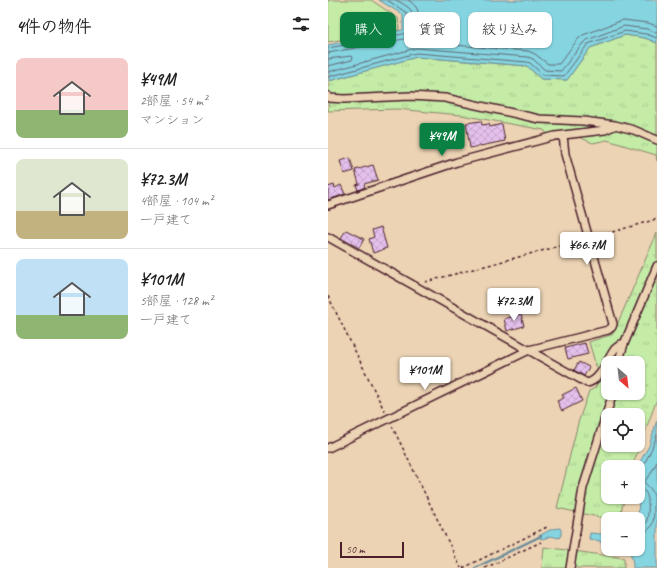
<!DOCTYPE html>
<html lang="ja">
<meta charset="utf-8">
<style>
body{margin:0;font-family:Caveat,"Klee One",sans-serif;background:#f6f6f6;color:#222;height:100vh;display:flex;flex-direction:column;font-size:15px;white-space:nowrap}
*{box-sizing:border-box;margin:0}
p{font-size:13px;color:#767676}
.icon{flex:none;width:22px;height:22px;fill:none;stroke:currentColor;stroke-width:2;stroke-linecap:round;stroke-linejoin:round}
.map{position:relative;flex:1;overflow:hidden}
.details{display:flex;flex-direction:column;background:#fff;width:328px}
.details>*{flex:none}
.guide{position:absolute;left:12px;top:12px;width:257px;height:36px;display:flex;gap:8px}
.needle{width:26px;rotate:152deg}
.buttons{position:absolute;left:273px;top:356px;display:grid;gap:8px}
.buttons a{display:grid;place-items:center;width:44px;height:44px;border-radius:8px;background:#fff;box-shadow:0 1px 3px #0004;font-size:20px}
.scale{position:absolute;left:12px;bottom:10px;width:64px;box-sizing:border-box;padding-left:4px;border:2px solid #4a1f2b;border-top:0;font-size:11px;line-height:14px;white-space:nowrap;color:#4a1f2b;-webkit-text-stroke:3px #ecd3b4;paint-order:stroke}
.price{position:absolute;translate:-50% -34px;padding:0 9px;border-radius:4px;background:#fff;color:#222;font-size:13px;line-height:26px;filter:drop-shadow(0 1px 2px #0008)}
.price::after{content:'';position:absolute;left:50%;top:24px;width:12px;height:9px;margin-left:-6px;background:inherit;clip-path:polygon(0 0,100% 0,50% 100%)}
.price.on{background:#0b8043;color:#fff}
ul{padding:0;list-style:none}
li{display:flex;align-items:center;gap:12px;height:100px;padding:0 16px}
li+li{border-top:1px solid #e0e0e0}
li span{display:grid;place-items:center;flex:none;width:112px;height:80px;border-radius:8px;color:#555}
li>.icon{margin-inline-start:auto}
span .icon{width:48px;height:48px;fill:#fffc;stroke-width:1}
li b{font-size:17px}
h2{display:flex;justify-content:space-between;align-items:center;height:48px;padding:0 16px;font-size:17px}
.pill{padding:0 14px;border-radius:8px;background:#fff;box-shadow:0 1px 3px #0004;font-size:14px;line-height:36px}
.pill.on{background:#0b8043;color:#fff}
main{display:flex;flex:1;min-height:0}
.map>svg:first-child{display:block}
.grass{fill:url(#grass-tufts);stroke:#878669;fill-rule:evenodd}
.green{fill:#c4eca7;stroke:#878669}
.water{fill:#85d5e1;stroke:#6d8c98}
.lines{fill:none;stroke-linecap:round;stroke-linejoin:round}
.shore{stroke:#626874;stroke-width:1}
.stream{stroke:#6d8c98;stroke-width:2.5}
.building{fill:url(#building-cross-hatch);stroke:#4a1f2b}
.minor-casing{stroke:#4a1f2b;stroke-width:10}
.path{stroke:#4a1f2b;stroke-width:1.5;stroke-dasharray:3 3;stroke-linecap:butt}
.minor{stroke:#ecd3b4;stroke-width:7}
</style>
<main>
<section class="details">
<h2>4件の物件<svg class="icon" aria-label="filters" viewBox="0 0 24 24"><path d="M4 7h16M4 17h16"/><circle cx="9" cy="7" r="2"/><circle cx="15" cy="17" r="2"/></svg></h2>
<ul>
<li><span style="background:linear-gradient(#f6c9c9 65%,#8fb573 0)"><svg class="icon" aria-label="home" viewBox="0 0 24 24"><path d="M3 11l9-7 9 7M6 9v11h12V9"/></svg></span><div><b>¥49M</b><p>2部屋 · 54 m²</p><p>マンション</p></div></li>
<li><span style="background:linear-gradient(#dfe7d0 65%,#c2b280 0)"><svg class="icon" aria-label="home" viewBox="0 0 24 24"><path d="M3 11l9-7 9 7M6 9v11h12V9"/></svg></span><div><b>¥72.3M</b><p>4部屋 · 104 m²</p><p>一戸建て</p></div></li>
<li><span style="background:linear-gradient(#bfe0f5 70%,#8fb573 0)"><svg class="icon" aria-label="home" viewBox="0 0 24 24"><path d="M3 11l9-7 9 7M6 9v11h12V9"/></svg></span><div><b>¥101M</b><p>5部屋 · 128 m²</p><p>一戸建て</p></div></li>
</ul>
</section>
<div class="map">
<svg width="329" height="568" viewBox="0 0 329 568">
<defs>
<pattern id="grass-tufts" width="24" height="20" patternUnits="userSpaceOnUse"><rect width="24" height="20" fill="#c4eca7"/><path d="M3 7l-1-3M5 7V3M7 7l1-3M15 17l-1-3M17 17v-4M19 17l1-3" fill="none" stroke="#aaca90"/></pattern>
<pattern id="building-cross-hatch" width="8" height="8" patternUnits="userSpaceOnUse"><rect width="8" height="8" fill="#e4c1ec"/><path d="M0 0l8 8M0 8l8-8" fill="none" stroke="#c5a5cb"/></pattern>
</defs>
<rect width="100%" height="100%" fill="#ecd3b4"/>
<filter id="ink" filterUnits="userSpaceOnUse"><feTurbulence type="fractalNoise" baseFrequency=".025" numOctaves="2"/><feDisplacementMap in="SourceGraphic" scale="8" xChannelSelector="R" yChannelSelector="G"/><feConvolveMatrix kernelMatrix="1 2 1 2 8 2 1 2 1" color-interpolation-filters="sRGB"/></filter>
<g filter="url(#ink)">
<!-- grass -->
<path class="grass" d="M297 35 317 38 329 43V161L328 155 279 140 265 143 239 132 220 135 216 130 133 115 68 109 0 111 1 81 88 57 199 66 213 79 239 80 262 48Z
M329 233V399L304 467H280V497H297L291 519H280L229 508 250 423 261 391 267 388 274 372 268 366 261 342 285 334ZM280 363H310V393H280ZM280 415H310V445H280Z
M216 547 296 558V568H214Z"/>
<!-- green -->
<path class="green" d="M0 0H43L70 18 71 30 0 42Z"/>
<!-- water -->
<path class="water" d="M51 0H329V43L317 38 297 35 262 48 239 80 213 79 199 66 89 57 1 81 0 45 75 30V15Z
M329 420V568H305C305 560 304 555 299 549H310L311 475 310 465 321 446Z
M232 528 233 530V535L231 538 223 536 215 539 209 537 224 529Z
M275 532 280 533V544L273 543 272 541 261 539 262 533 273 534Z"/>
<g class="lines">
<!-- shore -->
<path class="shore" d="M80 0C83 2 86 4 88 7 93 14 91 32 87 40L88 42 200 51 207 54 220 64H231L250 39 255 35 295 20 320 23 329 26
M0 48 75 34 78 33 79 30V13L59 0
M0 53 76 39C79 38 82 37 83 34 86 29 85 13 82 9 78 5 73 3 68 0
M0 59 23 56 25 57 24 60 0 66
M0 72 88 48 200 57 205 59 217 70 233 71 255 43 259 40 296 26 319 29 329 33
M0 77 88 53 199 62 202 63 215 75 236 76 260 44 297 31 318 34 329 38
M310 471C317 467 326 443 329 435
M310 488C314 489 316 490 318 493 321 497 321 518 318 523 316 526 314 527 310 528
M310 534C326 532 326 520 326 507 326 502 327 496 324 491 322 487 318 485 316 482L322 475 329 462"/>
<!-- stream -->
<path class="stream" d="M147 568 213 536"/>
</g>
<!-- building -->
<path class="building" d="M153 121 154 125 161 124 162 127 174 124 177 141 142 148 138 123Z
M22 158 26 171 16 174 12 161Z
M45 165 50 180 36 184 37 187 30 190 28 185 31 184 27 170Z
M6 185 7 188 13 185 17 194 0 200V187Z
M53 227 59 248 45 253 41 239 46 237 44 230Z
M18 230 36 239 31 248 13 238Z
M193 314 196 326 179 331 176 319Z
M257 343 260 354 240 359 237 348Z
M251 362 261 367 256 376 246 370Z
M248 388 254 401 234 411 229 401 236 398 234 395Z"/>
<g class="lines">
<!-- minor casing -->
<g class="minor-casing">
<path id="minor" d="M0 96 1 98 16 99 82 96 117 98 211 119 255 121 287 125 306 130 329 140
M0 205 129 162 227 136 277 130 286 126
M0 237 259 383C272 381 279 360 286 350 288 347 291 346 293 344H296
M290 363 296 344 329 266
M0 448 201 350 280 330 284 327 285 324 237 154 235 135
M242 568 255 488 285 393"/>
</g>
<!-- path -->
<path class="path" d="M267 237 329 219
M97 282 254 240
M0 296 57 412
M64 426 133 568
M135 568 219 527
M157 568 213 542"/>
<!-- minor -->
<use href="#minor" class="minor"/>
</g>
</g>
</svg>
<div class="buttons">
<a><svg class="needle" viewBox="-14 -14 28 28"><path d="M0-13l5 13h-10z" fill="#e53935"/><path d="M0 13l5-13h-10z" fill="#767676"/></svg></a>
<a><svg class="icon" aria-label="locate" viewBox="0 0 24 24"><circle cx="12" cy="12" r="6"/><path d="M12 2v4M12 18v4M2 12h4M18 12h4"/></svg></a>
<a>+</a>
<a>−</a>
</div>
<div class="scale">50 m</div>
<b class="price on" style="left:114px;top:157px">¥49M</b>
<b class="price" style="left:259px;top:266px">¥66.7M</b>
<b class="price" style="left:186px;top:322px">¥72.3M</b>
<b class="price" style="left:97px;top:391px">¥101M</b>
<div class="guide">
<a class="pill on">購入</a>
<a class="pill">賃貸</a>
<a class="pill">絞り込み</a>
</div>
</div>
</main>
